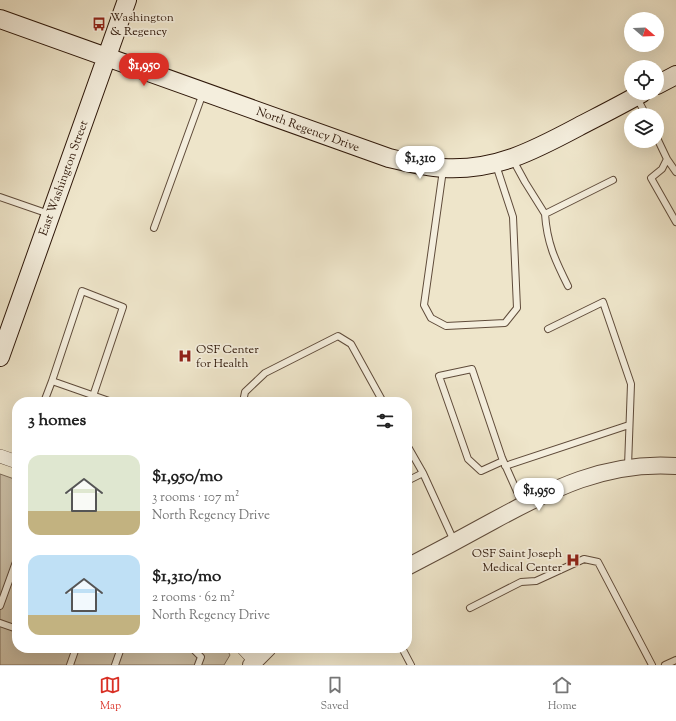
<!DOCTYPE html>
<meta charset="utf-8">
<style>
body{margin:0;font-family:"Sorts Mill Goudy",serif;background:#f2f2f2;color:#222;height:100vh;display:flex;flex-direction:column;font-size:15px;white-space:nowrap}
*{box-sizing:border-box;margin:0}
p{font-size:13px;color:#767676}
.icon{flex:none;width:22px;height:22px;fill:none;stroke:currentColor;stroke-width:2;stroke-linecap:round;stroke-linejoin:round}
.map{position:relative;flex:1;overflow:hidden}
.details{position:absolute;left:12px;top:397px;width:400px;height:256px;display:flex;flex-direction:column;background:#fff;border-radius:16px;box-shadow:0 4px 16px #0002}
.details>*{flex:none}
.needle{width:26px;rotate:109deg}
.controls{position:absolute;left:624px;top:12px;display:grid;gap:8px}
.controls a{display:grid;place-items:center;width:40px;height:40px;border-radius:50%;background:#fff;box-shadow:0 4px 16px #0002;font-size:20px}
.price{position:absolute;translate:-50% -34px;padding:0 9px;border-radius:14px;background:#fff;color:#222;font-size:13px;line-height:26px;filter:drop-shadow(0 1px 2px #0008)}
.price::after{content:'';position:absolute;left:50%;top:24px;width:12px;height:9px;margin-left:-6px;background:inherit;clip-path:polygon(0 0,100% 0,50% 100%)}
.price.current{background:#d93025;color:#fff}
ul{padding:0;list-style:none}
li{display:flex;align-items:center;gap:12px;height:100px;padding:0 16px}
li span{display:grid;place-items:center;flex:none;width:112px;height:80px;border-radius:12px;color:#555}
li>.icon{margin-inline-start:auto}
span .icon{width:48px;height:48px;fill:#fffc;stroke-width:1}
li b{font-size:17px}
h2{display:flex;justify-content:space-between;align-items:center;height:48px;padding:0 16px;font-size:17px}
.tab-bar{display:flex;justify-content:space-around;align-items:center;height:56px;border-top:1px solid #e0e0e0;background:#fff;font-size:11px;color:#767676}
.tab-bar a{display:grid;justify-items:center;gap:2px}
.tab-bar .current{color:#d93025}
.map>svg:first-child{display:block}
.green{fill:#cec2a9;stroke:#7e6d5a}
.lines{fill:none;stroke-linecap:round;stroke-linejoin:round}
.service-casing{stroke:#5f4b3a;stroke-width:8}
.minor-casing{stroke:#5f4b3a;stroke-width:14}
.tertiary-casing{stroke:#5f4b3a;stroke-width:18}
.secondary-casing{stroke:#2f180a;stroke-width:20}
.service{stroke:#f4eedd;stroke-width:6}
.minor{stroke:#f4eedd;stroke-width:13}
.tertiary{stroke:#f4eedd;stroke-width:16}
.secondary{stroke:#f4eedd;stroke-width:18}
.labels{text-anchor:middle;stroke-width:3.5;stroke-linejoin:round;paint-order:stroke}
.poi-label{font-size:12px;fill:#2f180a;stroke:#f4eedd;text-anchor:start}
.street-label{font-size:12px;fill:#2f180a;stroke:#f4eedd}
</style>
<div class="map">
<svg width="676" height="665" viewBox="0 0 676 665">
<rect width="100%" height="100%" fill="#eee5ca"/>
<filter id="stains"><feTurbulence type="fractalNoise" baseFrequency=".005" numOctaves="4"/><feColorMatrix values="0 0 0 0 .2 0 0 0 0 .09 0 0 0 0 .02 0 0 0 .5 -.17"/></filter>
<radialGradient id="worn" r=".72"><stop offset=".6" stop-color="#630" stop-opacity="0"/><stop offset="1" stop-color="#630" stop-opacity=".3"/></radialGradient>
<!-- green -->
<path class="green" d="M0 474 17 480V648H226L230 655 224 665H0Z"/>
<g class="lines">
<!-- service casing -->
<g class="service-casing">
<path id="service" d="M637 98 646 115
M657 138 667 159 662 169 651 178 676 222
M667 159 676 172
M513 160 525 182 545 214 613 180
M443 170 424 305 431 318 446 326 505 323 517 308 513 217 496 165
M0 197 49 214
M545 214C547 243 555 260 568 286
M154 228 203 93
M548 329 603 302 631 384 628 466
M52 381 82 291 123 307 91 402
M44 402 52 381 112 402
M243 402 245 392 265 373 338 336 351 344 383 402
M407 445 423 473 454 541
M503 461 481 471 468 459 439 376 472 369 502 458 523 505
M505 466 629 425
M407 481 423 473
M0 606 17 559
M470 608 521 582 536 581 584 559 598 562 652 665
M0 623 17 629
M192 648 201 657 198 665
M402 648 411 665
M70 665 76 648
M115 665 121 648
M665 665 676 660"/>
</g>
<!-- minor casing -->
<g class="minor-casing">
<path id="minor" d="M0 456 17 462
M243 648 255 661"/>
</g>
<!-- tertiary casing -->
<g class="tertiary-casing">
<path id="tertiary" d="M407 567C436 552 464 537 493 521 552 489 606 461 676 466
M251 665 268 648"/>
</g>
<!-- secondary casing -->
<g class="secondary-casing">
<path id="secondary" d="M0 19 389 158C406 162 424 167 443 168 495 171 533 151 578 127 599 116 621 105 642 93
M657 85 676 75
M0 357 127 0"/>
</g>
<!-- service -->
<use href="#service" class="service"/>
<!-- minor -->
<use href="#minor" class="minor"/>
<!-- tertiary -->
<use href="#tertiary" class="tertiary"/>
<!-- secondary -->
<use href="#secondary" class="secondary"/>
</g>
<!-- icons -->
<defs>
<g id="bus-bare" transform="scale(1.08)"><path d="M-5-6H5V4H4V6H2V4H-2V6H-4V4H-5ZM-3.5-4V0h7V-4ZM-3.5 1.2v1.5H-2V1.2ZM2 1.2v1.5H3.5V1.2Z" fill="#8f2418" stroke="#f4eedd" stroke-width="2.5" paint-order="stroke"/></g>
<g id="hospital-bare" transform="scale(1.08)"><path d="M-5-5h3v3.5h4V-5h3V5h-3V1.5h-4V5h-3Z" fill="#8f2418" stroke="#f4eedd" stroke-width="2.5" paint-order="stroke"/></g>
</defs>
<g fill-rule="evenodd">
<use href="#bus-bare" x="99" y="24"/>
<use href="#hospital-bare" x="185" y="356"/>
<use href="#hospital-bare" x="573" y="560"/>
</g>
<g class="labels">
<!-- poi labels -->
<g class="poi-label">
<text x="110" y="21">Washington<tspan x="110" dy="14">&amp; Regency</tspan></text>
<text x="196" y="353">OSF Center<tspan x="196" dy="14">for Health</tspan></text>
<text x="562" y="557" text-anchor="end">OSF Saint Joseph<tspan x="562" dy="14">Medical Center</tspan></text>
</g>
<!-- street labels -->
<g class="street-label">
<text transform="translate(308 129) rotate(20)" y="4">North Regency Drive</text>
<text transform="translate(63 178) rotate(-70)" y="4">East Washington Street</text>
</g>
</g>
<rect width="100%" height="100%" filter="url(#stains)"/>
<rect width="100%" height="100%" fill="url(#worn)"/>
</svg>
<div class="controls">
<a><svg class="needle" viewBox="-14 -14 28 28"><path d="M0-13l5 13h-10z" fill="#e53935"/><path d="M0 13l5-13h-10z" fill="#767676"/></svg></a>
<a><svg class="icon" aria-label="locate" viewBox="0 0 24 24"><circle cx="12" cy="12" r="6"/><path d="M12 2v4M12 18v4M2 12h4M18 12h4"/></svg></a>
<a><svg class="icon" aria-label="layers" viewBox="0 0 24 24"><path d="M12 4l9 5-9 5-9-5zM3 14l9 5 9-5"/></svg></a>
</div>
<b class="price current" style="left:144px;top:87px">$1,950</b>
<b class="price" style="left:420px;top:180px">$1,310</b>
<b class="price" style="left:539px;top:512px">$1,950</b>
<section class="details">
<h2>3 homes<svg class="icon" aria-label="filters" viewBox="0 0 24 24"><path d="M4 7h16M4 17h16"/><circle cx="9" cy="7" r="2"/><circle cx="15" cy="17" r="2"/></svg></h2>
<ul>
<li><span style="background:linear-gradient(#dfe7d0 70%,#c2b280 0)"><svg class="icon" aria-label="home" viewBox="0 0 24 24"><path d="M3 11l9-7 9 7M6 9v11h12V9"/></svg></span><div><b>$1,950/mo</b><p>3 rooms · 107 m²</p><p>North Regency Drive</p></div></li>
<li><span style="background:linear-gradient(#bfe0f5 75%,#c2b280 0)"><svg class="icon" aria-label="home" viewBox="0 0 24 24"><path d="M3 11l9-7 9 7M6 9v11h12V9"/></svg></span><div><b>$1,310/mo</b><p>2 rooms · 62 m²</p><p>North Regency Drive</p></div></li>
</ul>
</section>
</div>
<nav class="tab-bar">
<a class="current"><svg class="icon" aria-label="map" viewBox="0 0 24 24"><path d="M3 6l6-2 6 2 6-2v14l-6 2-6-2-6 2zM9 4v14M15 6v14"/></svg>Map</a>
<a><svg class="icon" aria-label="saved" viewBox="0 0 24 24"><path d="M7 4h10v16l-5-4-5 4z"/></svg>Saved</a>
<a><svg class="icon" aria-label="home" viewBox="0 0 24 24"><path d="M3 11l9-7 9 7M6 9v11h12V9"/></svg>Home</a>
</nav>
